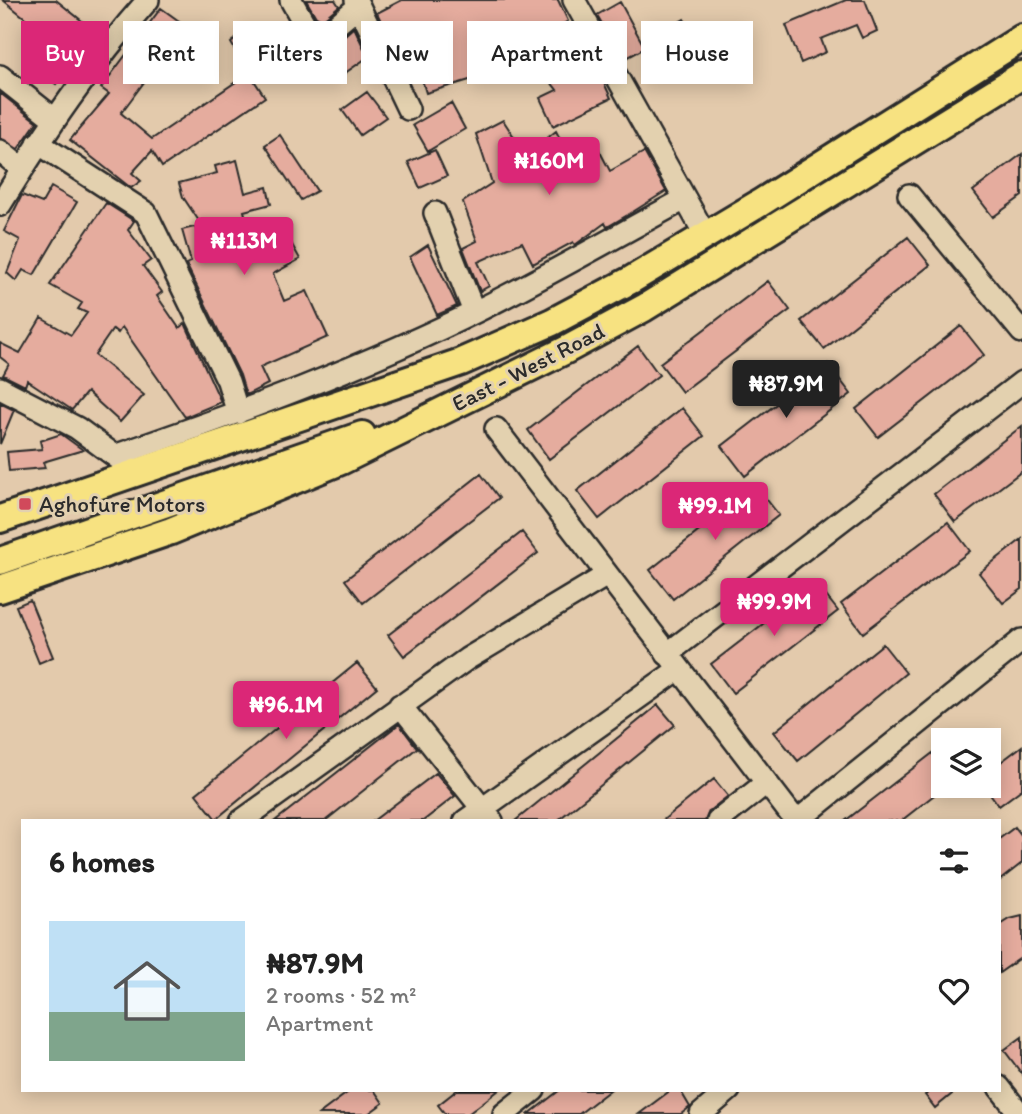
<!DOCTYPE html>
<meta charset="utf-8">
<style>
body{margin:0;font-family:Itim,sans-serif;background:#f2f2f2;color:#222;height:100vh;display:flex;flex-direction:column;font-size:26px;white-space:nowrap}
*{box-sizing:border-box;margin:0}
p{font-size:23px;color:#767676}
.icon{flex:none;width:38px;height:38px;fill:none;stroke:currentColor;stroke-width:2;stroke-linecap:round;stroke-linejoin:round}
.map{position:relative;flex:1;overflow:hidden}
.details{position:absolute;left:21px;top:819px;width:980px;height:273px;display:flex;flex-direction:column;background:#fff;border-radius:0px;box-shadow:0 4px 18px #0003}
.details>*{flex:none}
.guide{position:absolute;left:21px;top:21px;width:980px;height:63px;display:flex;gap:14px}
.buttons{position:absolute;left:931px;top:728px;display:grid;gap:14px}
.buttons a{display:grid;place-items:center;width:70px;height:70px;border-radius:0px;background:#fff;box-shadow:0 4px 18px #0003;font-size:35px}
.price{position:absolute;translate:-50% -60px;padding:0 16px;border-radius:7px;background:#db2777;color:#fff;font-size:23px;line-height:46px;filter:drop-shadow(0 2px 4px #0008)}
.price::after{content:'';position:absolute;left:50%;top:42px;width:21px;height:16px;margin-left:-10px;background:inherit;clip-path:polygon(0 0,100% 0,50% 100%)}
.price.selected{background:#222;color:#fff}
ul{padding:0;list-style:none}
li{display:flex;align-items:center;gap:21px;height:175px;padding:0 28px}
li+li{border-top:2px solid #e0e0e0}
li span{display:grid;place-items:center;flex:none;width:196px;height:140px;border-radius:0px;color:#555}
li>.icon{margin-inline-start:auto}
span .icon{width:84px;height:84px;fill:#fffc;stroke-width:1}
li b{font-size:30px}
h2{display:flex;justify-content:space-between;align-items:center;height:84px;padding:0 28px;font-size:30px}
.chip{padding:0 24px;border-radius:0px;background:#fff;box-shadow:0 4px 18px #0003;font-size:24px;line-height:63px}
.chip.selected{background:#db2777;color:#fff}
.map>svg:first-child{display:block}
.building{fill:#e5ac9e;stroke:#2b2b2b;stroke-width:2}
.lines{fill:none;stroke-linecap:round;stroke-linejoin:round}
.minor-casing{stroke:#2b2b2b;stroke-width:26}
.major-casing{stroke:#2b2b2b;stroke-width:32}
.minor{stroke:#e3d1af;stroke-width:21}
.major{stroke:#f7e281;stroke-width:26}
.poi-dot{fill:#d1495b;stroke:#e3d1af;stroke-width:2.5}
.labels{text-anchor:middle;stroke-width:6;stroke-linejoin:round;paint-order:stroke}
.street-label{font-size:23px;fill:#2b2b2b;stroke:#e3d1af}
.poi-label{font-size:23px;fill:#2b2b2b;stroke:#e3d1af;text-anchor:start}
</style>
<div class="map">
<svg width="1022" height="1114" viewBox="0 0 1022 1114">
<rect width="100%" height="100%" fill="#e3caac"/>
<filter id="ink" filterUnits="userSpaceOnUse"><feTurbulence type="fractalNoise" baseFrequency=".0143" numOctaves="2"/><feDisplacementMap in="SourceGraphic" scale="14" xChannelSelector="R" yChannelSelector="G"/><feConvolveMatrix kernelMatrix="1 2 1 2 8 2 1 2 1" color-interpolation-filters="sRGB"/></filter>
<g filter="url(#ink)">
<!-- building -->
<path class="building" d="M3 0H56L82 21 67 39 82 50 56 84 31 65 51 39Z
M306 0H335L339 6 322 20 316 17Z
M402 0H558L568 21 555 29 589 74 598 70 611 98 553 126 540 98 557 90 525 49 483 76 426 93 413 50 398 56 377 13Z
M846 0H865L877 31 862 38 856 25 821 39 826 52 801 63 786 25Z
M620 2 645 48 623 60 597 15Z
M161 8 186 26 121 113 152 139 249 73 265 97 162 167 152 151 132 173 141 181 131 188 70 140 109 94 101 88Z
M684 19 701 48 671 64 655 36Z
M250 27 267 60 249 73 231 43Z
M354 27 368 57 345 73 329 49Z
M367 92 386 117 360 135 342 110Z
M0 93 37 122 18 149 0 138Z
M451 103 465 129 428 151 413 125Z
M503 120 526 155 556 131 573 164 598 148 610 171 644 152 666 191 631 213 607 227 605 223 575 245 573 242 533 264 522 242 478 262 489 286 480 291 463 248 477 241 463 202 492 183 476 134Z
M280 135 317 191 301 200 265 145Z
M435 150 447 176 420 188 408 162Z
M1022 154V196L993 217 973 191Z
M237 160 245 193 267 187 271 204 244 211 257 259 290 241 300 259 273 274 284 301 307 291 328 337 260 367 268 384 246 395 240 375 186 264 191 262 182 230 194 227 211 239 183 197 179 183 217 173 215 166Z
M51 187 77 202 34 275 23 270 16 281 7 273 20 240 4 231 22 195 42 203Z
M106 203 134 221 128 230 151 260 143 266 162 292 157 296 179 328 185 323 221 402 185 417 122 327 118 333 113 329 95 355 144 395 120 422 87 392 72 410 27 380 25 386 3 375 9 364 0 357V343L20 353 41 318 71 335 87 313 78 309 82 303 50 285Z
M908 237 930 265 824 349 801 321Z
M428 245 457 306 437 315 410 257Z
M768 281 790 310 682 392 660 363Z
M961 326 984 355 878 437 856 409Z
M638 346 659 375 549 459 528 430Z
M828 364 851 394 745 476 722 446Z
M0 403 14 410 0 444Z
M682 408 704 436 599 519 577 491Z
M1022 426V471L955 522 934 494Z
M61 434 83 450 43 462 45 468 9 471 7 452 42 449 40 441Z
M481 474 499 498 363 603 345 580Z
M756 486 779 515 673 599 650 570Z
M948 522 970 551 863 633 841 604Z
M522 532 538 553 404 656 388 635Z
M1022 539V589L1003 603 979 573Z
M816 583 838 611 733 693 711 664Z
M30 600 53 657 39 663 16 606Z
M883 644 906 673 798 761 774 732Z
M357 663 377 687 216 819 196 794Z
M658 705 675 725 557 821H515Z
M399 724 417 748 325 821H275Z
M943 745V788L901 821H845Z
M1022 746V789L999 806 989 792V771Z
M436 773 455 796 423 821H373Z
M714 779 728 796 709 811 705 821H662Z
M1015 827 1022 836V863L999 881V839Z
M1022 916V957L999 973V926L1010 919Z
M1022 1037V1074L1004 1050Z
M351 1090H374L383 1103 368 1114H319Z
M457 1090H499L468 1114H445L438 1105Z
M560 1090H610L579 1114H529Z
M671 1090H680L690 1107 681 1114H639Z
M932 1090H957L935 1108 925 1095Z"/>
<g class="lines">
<!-- minor casing -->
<g class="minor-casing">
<path id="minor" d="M291 0 315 43 359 6
M356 0 408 109
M574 0 706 236
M0 76 53 118
M38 143 146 213 228 381 238 413
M0 151 22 169
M909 195 1022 332
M0 205C45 132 91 64 148 0
M435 213 474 312
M0 388 77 428 126 464
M496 429 796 821
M117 455C242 412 365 367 483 308 551 274 618 235 685 199
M667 654 1022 382
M400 705 492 821
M241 821 467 659 607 575
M465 821 679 669
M718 821 766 783
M797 821 1022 640
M999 1087 1020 1114
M504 1114 534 1090
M701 1114 729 1090"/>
</g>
<!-- major casing -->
<g class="major-casing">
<path id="major" d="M0 519 461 362 552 322 631 280 760 203 1022 38
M0 561 362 435
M0 589 171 531 341 461 566 350 644 308 1022 75"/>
</g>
<!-- minor -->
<use href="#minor" class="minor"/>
<!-- major -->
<use href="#major" class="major"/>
</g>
</g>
<!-- markers -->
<rect class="poi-dot" x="18" y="497" width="14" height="14" rx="3.5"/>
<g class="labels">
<!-- street labels -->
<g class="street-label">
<text transform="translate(528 367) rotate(-27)" y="8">East - West Road</text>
</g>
<!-- poi labels -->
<g class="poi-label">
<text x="39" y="512">Aghofure Motors</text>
</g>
</g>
</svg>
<div class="buttons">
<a><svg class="icon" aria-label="layers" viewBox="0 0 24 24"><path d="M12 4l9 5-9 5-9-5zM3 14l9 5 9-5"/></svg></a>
</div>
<b class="price" style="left:549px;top:197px">₦160M</b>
<b class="price" style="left:244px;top:277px">₦113M</b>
<b class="price selected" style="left:786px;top:420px">₦87.9M</b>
<b class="price" style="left:715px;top:542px">₦99.1M</b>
<b class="price" style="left:774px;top:638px">₦99.9M</b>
<b class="price" style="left:286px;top:741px">₦96.1M</b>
<div class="guide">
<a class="chip selected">Buy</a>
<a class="chip">Rent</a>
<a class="chip">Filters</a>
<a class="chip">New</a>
<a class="chip">Apartment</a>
<a class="chip">House</a>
</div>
<section class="details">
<h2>6 homes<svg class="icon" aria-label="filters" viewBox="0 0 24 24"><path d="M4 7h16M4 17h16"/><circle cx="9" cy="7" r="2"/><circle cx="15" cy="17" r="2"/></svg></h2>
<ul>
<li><span style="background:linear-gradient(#bfe0f5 65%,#7fa58c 0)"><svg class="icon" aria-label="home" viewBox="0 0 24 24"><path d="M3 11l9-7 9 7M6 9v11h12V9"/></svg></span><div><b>₦87.9M</b><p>2 rooms · 52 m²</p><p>Apartment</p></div><svg class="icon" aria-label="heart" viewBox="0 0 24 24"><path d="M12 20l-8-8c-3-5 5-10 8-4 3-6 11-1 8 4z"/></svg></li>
</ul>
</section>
</div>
